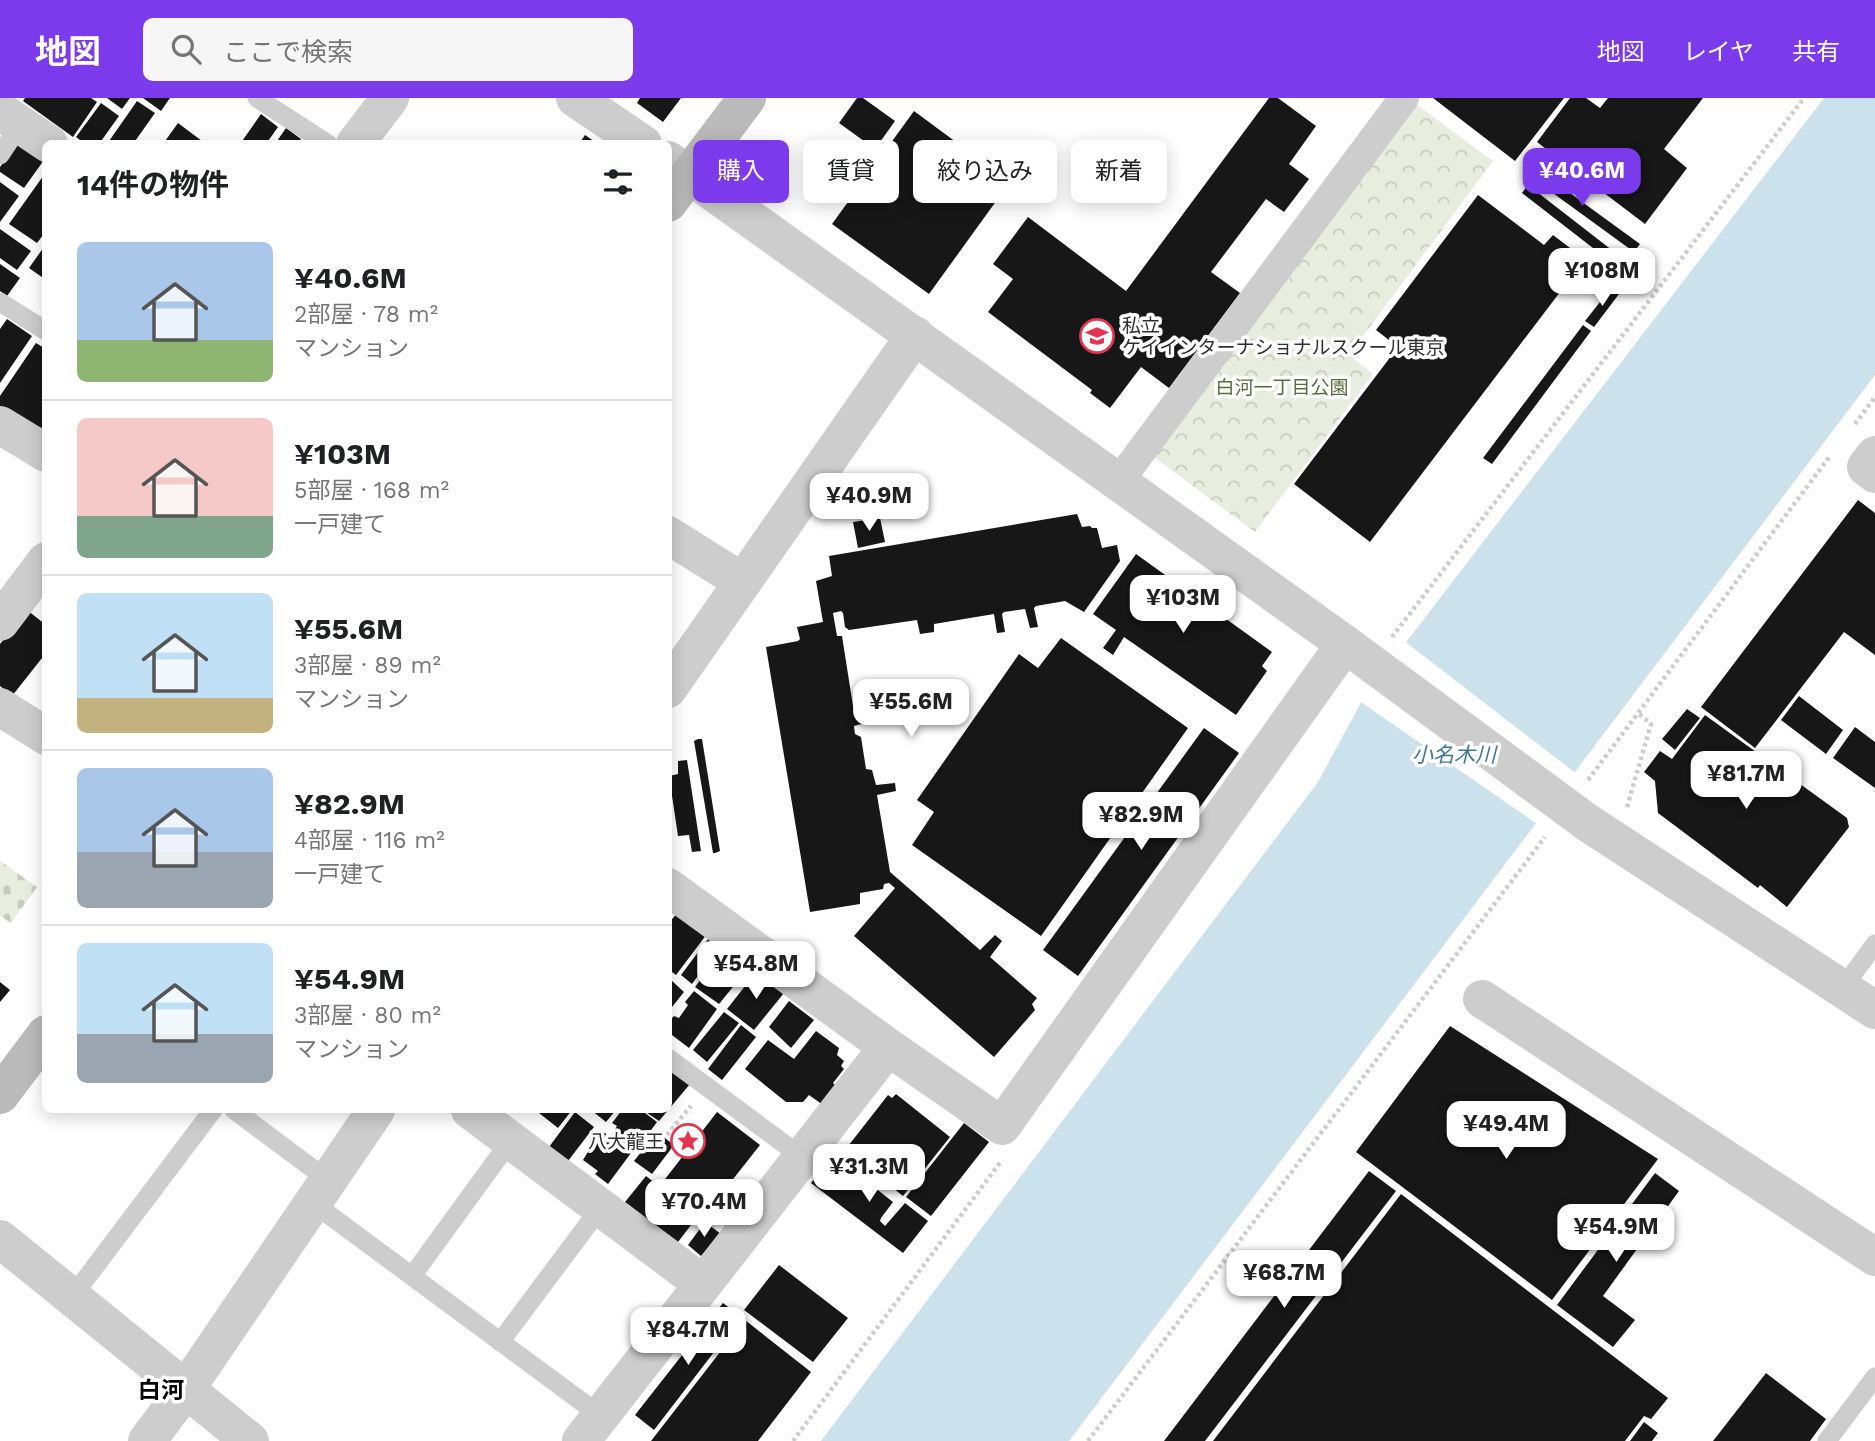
<!DOCTYPE html>
<html lang="ja">
<meta charset="utf-8">
<style>
body{margin:0;font-family:"Work Sans","Noto Sans JP",sans-serif;background:#f6f6f6;color:#202124;height:100vh;display:flex;flex-direction:column;font-size:26px;white-space:nowrap}
*{box-sizing:border-box;margin:0}
p{font-size:23px;color:#757577}
.icon{flex:none;width:38px;height:38px;fill:none;stroke:currentColor;stroke-width:2;stroke-linecap:round;stroke-linejoin:round}
.map{position:relative;flex:1;overflow:hidden}
.drawer{position:absolute;left:42px;top:42px;width:630px;height:973px;display:flex;flex-direction:column;background:#fff;border-radius:10px;box-shadow:0 4px 18px #0003}
.drawer>*{flex:none}
.banner{position:absolute;left:693px;top:42px;width:665px;height:63px;display:flex;gap:14px}
.price{position:absolute;translate:-50% -60px;padding:0 16px;border-radius:14px;background:#fff;color:#222;font-size:23px;line-height:46px;filter:drop-shadow(0 2px 4px #0008)}
.price::after{content:'';position:absolute;left:50%;top:42px;width:21px;height:16px;margin-left:-10px;background:inherit;clip-path:polygon(0 0,100% 0,50% 100%)}
.price.active{background:#7c3aed;color:#fff}
ul{padding:0;list-style:none}
li{display:flex;align-items:center;gap:21px;height:175px;padding:0 35px}
li+li{border-top:2px solid #e0e0e0}
li span{display:grid;place-items:center;flex:none;width:196px;height:140px;border-radius:10px;color:#555}
li>.icon{margin-inline-start:auto}
span .icon{width:84px;height:84px;fill:#fffc;stroke-width:1}
li b{font-size:30px}
h2{display:flex;justify-content:space-between;align-items:center;height:84px;padding:0 35px;font-size:30px}
.pill{padding:0 24px;border-radius:10px;background:#fff;box-shadow:0 4px 18px #0003;font-size:24px;line-height:63px}
.pill.active{background:#7c3aed;color:#fff}
header{display:flex;align-items:center;gap:42px;box-sizing:border-box;height:98px;padding:0 35px;background:#7c3aed;color:#fff}
header strong{font-size:33px}
nav{display:flex;gap:38px;margin-inline-start:auto;font-size:24px}
.search{width:490px;height:63px;background:#f6f6f6;display:flex;align-items:center;gap:18px;box-sizing:border-box;padding:0 24px;border-radius:10px;color:#757577;font-size:26px}
.map>svg:first-child{display:block}
.forest{fill:url(#forest-crowns)}
.cemetery{fill:url(#cemetery-stones)}
.water{fill:#cbe2ec}
.pier{fill:#fff}
.building{fill:#171717}
.lines{fill:none;stroke-linecap:round;stroke-linejoin:round}
.path{stroke:#cdcdcd;stroke-width:4.5;stroke-dasharray:3.5 3.5;stroke-linecap:butt}
.service{stroke:#cdcdcd;stroke-width:19}
.pedestrian{stroke:#cdcdcd;stroke-width:30}
.minor{stroke:#cdcdcd;stroke-width:38}
.tertiary{stroke:#cdcdcd;stroke-width:38}
.secondary{stroke:#bababa;stroke-width:38}
.tertiary-bridge{stroke:#cdcdcd;stroke-width:38}
.labels{text-anchor:middle;stroke-width:7;stroke-linejoin:round;paint-order:stroke}
.poi-label{font-size:19px;fill:#303030;stroke:#fff;text-anchor:start}
.park-label{font-size:19px;fill:#576c3d;stroke:#fff}
.water-label{font-size:21px;font-style:italic;fill:#3e7893;stroke:#fff}
.quarter-label{font-size:23px;font-weight:bold;fill:#000;stroke:#fff}
</style>
<header>
<strong>地図</strong>
<div class="search"><svg class="icon" aria-label="search" viewBox="0 0 24 24"><circle cx="10" cy="10" r="6"/><path d="M15 15l6 6"/></svg>ここで検索</div>
<nav><a>地図</a><a>レイヤ</a><a>共有</a></nav>
</header>
<div class="map">
<svg width="1875" height="1343" viewBox="0 0 1875 1343">
<defs>
<pattern id="forest-crowns" width="20" height="18" patternUnits="userSpaceOnUse" patternTransform="scale(1.75)"><rect width="20" height="18" fill="#e7eddf"/><path d="M2 6a3 3 0 1 1 6 0M12 15a3 3 0 1 1 6 0" fill="none" stroke="#c6ccc0"/></pattern>
<pattern id="cemetery-stones" width="16" height="16" patternUnits="userSpaceOnUse" patternTransform="scale(1.75)"><rect width="16" height="16" fill="#e7eddf"/><path d="M2 7V4a2 2 0 0 1 4 0v3zM10 15v-3a2 2 0 0 1 4 0v3z" fill="#c6ccc0"/></pattern>
</defs>
<rect width="100%" height="100%" fill="#fff"/>
<!-- forest -->
<path class="forest" d="M1413 4 1493 63 1349 257 1373 276 1255 434 1151 357Z"/>
<!-- cemetery -->
<path class="cemetery" d="M0 763 37 789 11 825 0 818Z"/>
<!-- water -->
<path class="water" d="M1824 0H1875V277L1069 1343H821L1318 684 1364 599Z"/>
<!-- pier -->
<path class="pier" d="M1403 542 1578 677 1540 728 1358 602Z"/>
<!-- building -->
<path class="building" d="M25 0H91L97 4 73 39 23 3Z
M107 0H130L122 11Z
M143 0H170L161 13Z
M640 0H681L663 24 637 5Z
M857 0H863L895 23 875 51 839 25Z
M1269 0H1278L1316 28 1289 66 1309 81 1284 114 1266 101 1211 174 1240 195 1169 290 1141 269 1110 310 1090 295 1092 292 988 214 1013 181 993 166 1028 119 1126 193Z
M1433 0H1564L1515 63Z
M1570 0H1586L1600 10 1608 0H1703L1664 51 1687 70 1645 126 1537 44Z
M137 3 155 15 133 46H107Z
M101 5 119 18 99 46H85L76 39Z
M914 13 1010 84 929 196 832 126Z
M261 16 278 29 266 46H240Z
M178 25 206 46H163Z
M286 30 301 41 298 46H275Z
M585 37 598 46H579Z
M18 44 44 62 24 90 0 74V69Z
M1530 66 1640 146 1634 154 1524 74Z
M46 74V133L37 145 9 126Z
M0 84 19 98 0 124Z
M1528 87 1626 163 1620 171 1522 95Z
M1478 97 1544 147 1553 137 1574 153 1565 165 1576 173 1370 444 1294 386 1398 249 1376 232Z
M0 131 31 153 17 172 0 160Z
M46 146V182L29 170Z
M0 166 20 180 7 198 0 193Z
M1611 190 1619 196 1594 229 1585 223Z
M7 221 32 238 0 285V231Z
M1583 227 1591 233 1492 366 1483 360Z
M36 245 46 251V339L0 309V298Z
M1858 402 1875 415V557L1844 534 1755 650 1701 609Z
M1077 416 1082 429 1090 428 1092 430H1097L1102 450 1117 447 1120 463 1084 514 1065 503 1036 508 1034 510 1038 529 1030 530 1025 511 1004 514 1002 516 1005 534 997 535 994 516 934 526V534L920 536 917 522 849 532 845 529 843 515 841 513 833 515 837 538H842L853 608 855 610 867 608 869 624 854 628 855 636 861 639 866 671 872 672 876 687 895 685 896 693 877 697 890 774 980 852 995 837 1002 843 990 859 1037 900 1032 906 1035 912 994 959 854 838 895 790 889 785 884 786 883 791 860 795V806L810 814 766 549 798 543 800 541 797 529 823 524 816 483 832 478 829 458Z
M880 420 885 444 858 450 853 424Z
M1136 456 1272 554 1262 568 1267 573 1236 617 1124 539 1113 557 1103 550 1116 532 1093 516Z
M27 512 46 527V555L12 598 0 588V546Z
M1061 540 1188 630 1041 838 912 747 934 714 917 702 1019 556 1038 570Z
M1799 598 1843 632 1826 656 1781 622Z
M1687 611 1700 620 1675 652 1662 641Z
M1705 617 1847 720 1849 729 1787 809 1760 787 1758 790 1658 715 1655 683 1644 674 1660 653 1672 661Z
M1855 629 1875 644V690L1833 660Z
M1204 630 1239 655 1078 878 1043 852Z
M698 641H702L720 753 715 755H713L694 643Z
M687 662 701 753 692 754 689 737 678 738 669 678 678 676V663Z
M678 814 707 836 676 877 668 871V826Z
M708 841 719 849 692 886 681 877Z
M734 854 750 868 719 906 695 889 719 857 727 862Z
M757 873 784 895 754 932 727 911Z
M671 882 684 894 668 914V885Z
M0 884 10 892 0 904Z
M694 893 717 911 689 950 668 934V924L674 918 679 920 688 907 685 904Z
M789 903 814 922 791 950 769 929Z
M724 914 739 925 707 964 693 952Z
M741 927 756 939 722 982 708 971Z
M1450 928 1658 1061 1552 1202 1356 1054Z
M816 933 839 950 837 957 844 963 841 968 844 971 833 985 837 989 823 1007 809 997 803 1004H786L745 971 768 942 794 961Z
M668 969 690 986 659 1023 643 1012H668Z
M896 996 950 1039 903 1098 845 1052 888 997 892 1000Z
M542 1012H572L558 1030 539 1015Z
M591 1012H616L606 1024Z
M622 1012H641L657 1024 635 1054 612 1036 617 1028 612 1025Z
M575 1014 594 1029 568 1063 549 1049Z
M717 1014 760 1047 704 1118 662 1085Z
M964 1025 989 1044 931 1118 906 1099Z
M601 1032 631 1055 608 1086 595 1076 598 1073 583 1062Z
M657 1034 674 1047 652 1076 634 1063Z
M833 1057 893 1104 881 1120 880 1123 885 1128 905 1105 928 1123 903 1155 811 1085Z
M1369 1073 1396 1093 1205 1343H1164Z
M1655 1075 1679 1093 1603 1198 1635 1222 1613 1249 1557 1207Z
M646 1078 698 1118 678 1144 625 1104Z
M1401 1096 1668 1300 1651 1321 1644 1318 1625 1343H1213Z
M705 1124 721 1136 701 1158 688 1147Z
M779 1167 848 1220 813 1264 744 1212Z
M723 1205 741 1219 654 1332 635 1317Z
M745 1222 811 1274 758 1343H651Z
M1766 1275 1826 1321 1810 1343H1713Z
M1644 1324 1658 1335 1652 1343H1630Z"/>
<g class="lines">
<!-- path -->
<path class="path" d="M1855 326 1875 299
M1392 539 1804 0
M1588 682 1830 358
M1627 709 1651 626 1638 615
M667 1037 691 1008
M793 1343 1002 1062
M1088 1343 1545 739"/>
<!-- service -->
<path class="service" d="M257 0 328 46
M0 57 20 27
M0 204 46 233
M1842 891 1875 846
M668 960 802 1059
M234 1012 328 1082
M313 1105 601 1318
M412 1178 511 1042
M72 1199 213 1012
M500 1244 601 1109
M1827 1343 1875 1279"/>
<!-- pedestrian -->
<path class="pedestrian" d="M1119 383 1404 0"/>
<!-- minor -->
<path class="minor" d="M0 13 49 46
M355 46 390 0
M0 327 46 355
M1875 357 1866 369 1875 376
M668 437 743 484
M0 524 46 463
M668 591 915 237
M0 609 46 638
M668 789 888 949 1002 1028 1345 546
M1482 901 1875 1159
M470 1012 703 1186
M0 1141 250 1343
M147 1343 186 1291 376 1012
M581 1343 888 949"/>
<!-- tertiary -->
<path class="tertiary" d="M575 0 643 46
M668 62 1345 546
M1588 725 1875 912"/>
<!-- secondary -->
<path class="secondary" d="M668 105 747 0
M0 997 46 936"/>
<!-- tertiary-bridge -->
<path class="tertiary-bridge" d="M1345 546 1588 725"/>
</g>
<!-- icons -->
<defs>
<g id="school-ring" transform="scale(1.75)"><circle r="9.5" fill="#fff" stroke="#e43550" stroke-width="1.5"/><path d="M0-5L7-2L0 1L-7-2ZM-4 1L0 2.5L4 1V4Q0 6-4 4Z" fill="#e43550"/></g>
<g id="sight-ring" transform="scale(1.75)"><circle r="9.5" fill="#fff" stroke="#e43550" stroke-width="1.5"/><path d="M0-6L1.8-2.2L6-1.7L2.9 1.2L3.7 5.4L0 3.3L-3.7 5.4L-2.9 1.2L-6-1.7L-1.8-2.2Z" fill="#e43550"/></g>
</defs>
<g fill-rule="evenodd">
<use href="#school-ring" x="1097" y="238"/>
<use href="#sight-ring" x="688" y="1043"/>
</g>
<g class="labels">
<!-- poi labels -->
<g class="poi-label">
<text x="1122" y="234">私立<tspan x="1122" dy="22">ケイインターナショナルスクール東京</tspan></text>
<text x="664" y="1050" text-anchor="end">八大龍王</text>
</g>
<!-- park labels -->
<g class="park-label">
<text x="1282" y="296">白河一丁目公園</text>
</g>
<!-- water labels -->
<g class="water-label">
<text x="1454" y="664">小名木川</text>
</g>
<!-- quarter labels -->
<g class="quarter-label">
<text x="161" y="1300">白河</text>
</g>
</g>
</svg>
<b class="price active" style="left:1582px;top:110px">¥40.6M</b>
<b class="price" style="left:1602px;top:210px">¥108M</b>
<b class="price" style="left:869px;top:435px">¥40.9M</b>
<b class="price" style="left:1183px;top:537px">¥103M</b>
<b class="price" style="left:911px;top:641px">¥55.6M</b>
<b class="price" style="left:1746px;top:713px">¥81.7M</b>
<b class="price" style="left:1141px;top:754px">¥82.9M</b>
<b class="price" style="left:756px;top:903px">¥54.8M</b>
<b class="price" style="left:1506px;top:1063px">¥49.4M</b>
<b class="price" style="left:869px;top:1106px">¥31.3M</b>
<b class="price" style="left:704px;top:1141px">¥70.4M</b>
<b class="price" style="left:1616px;top:1166px">¥54.9M</b>
<b class="price" style="left:1284px;top:1212px">¥68.7M</b>
<b class="price" style="left:688px;top:1269px">¥84.7M</b>
<div class="banner">
<a class="pill active">購入</a>
<a class="pill">賃貸</a>
<a class="pill">絞り込み</a>
<a class="pill">新着</a>
</div>
<section class="drawer">
<h2>14件の物件<svg class="icon" aria-label="filters" viewBox="0 0 24 24"><path d="M4 7h16M4 17h16"/><circle cx="9" cy="7" r="2"/><circle cx="15" cy="17" r="2"/></svg></h2>
<ul>
<li><span style="background:linear-gradient(#a9c7e8 70%,#8fb573 0)"><svg class="icon" aria-label="home" viewBox="0 0 24 24"><path d="M3 11l9-7 9 7M6 9v11h12V9"/></svg></span><div><b>¥40.6M</b><p>2部屋 · 78 m²</p><p>マンション</p></div></li>
<li><span style="background:linear-gradient(#f6c9c9 70%,#7fa58c 0)"><svg class="icon" aria-label="home" viewBox="0 0 24 24"><path d="M3 11l9-7 9 7M6 9v11h12V9"/></svg></span><div><b>¥103M</b><p>5部屋 · 168 m²</p><p>一戸建て</p></div></li>
<li><span style="background:linear-gradient(#bfe0f5 75%,#c2b280 0)"><svg class="icon" aria-label="home" viewBox="0 0 24 24"><path d="M3 11l9-7 9 7M6 9v11h12V9"/></svg></span><div><b>¥55.6M</b><p>3部屋 · 89 m²</p><p>マンション</p></div></li>
<li><span style="background:linear-gradient(#a9c7e8 60%,#9aa5b1 0)"><svg class="icon" aria-label="home" viewBox="0 0 24 24"><path d="M3 11l9-7 9 7M6 9v11h12V9"/></svg></span><div><b>¥82.9M</b><p>4部屋 · 116 m²</p><p>一戸建て</p></div></li>
<li><span style="background:linear-gradient(#bfe0f5 65%,#9aa5b1 0)"><svg class="icon" aria-label="home" viewBox="0 0 24 24"><path d="M3 11l9-7 9 7M6 9v11h12V9"/></svg></span><div><b>¥54.9M</b><p>3部屋 · 80 m²</p><p>マンション</p></div></li>
</ul>
</section>
</div>
